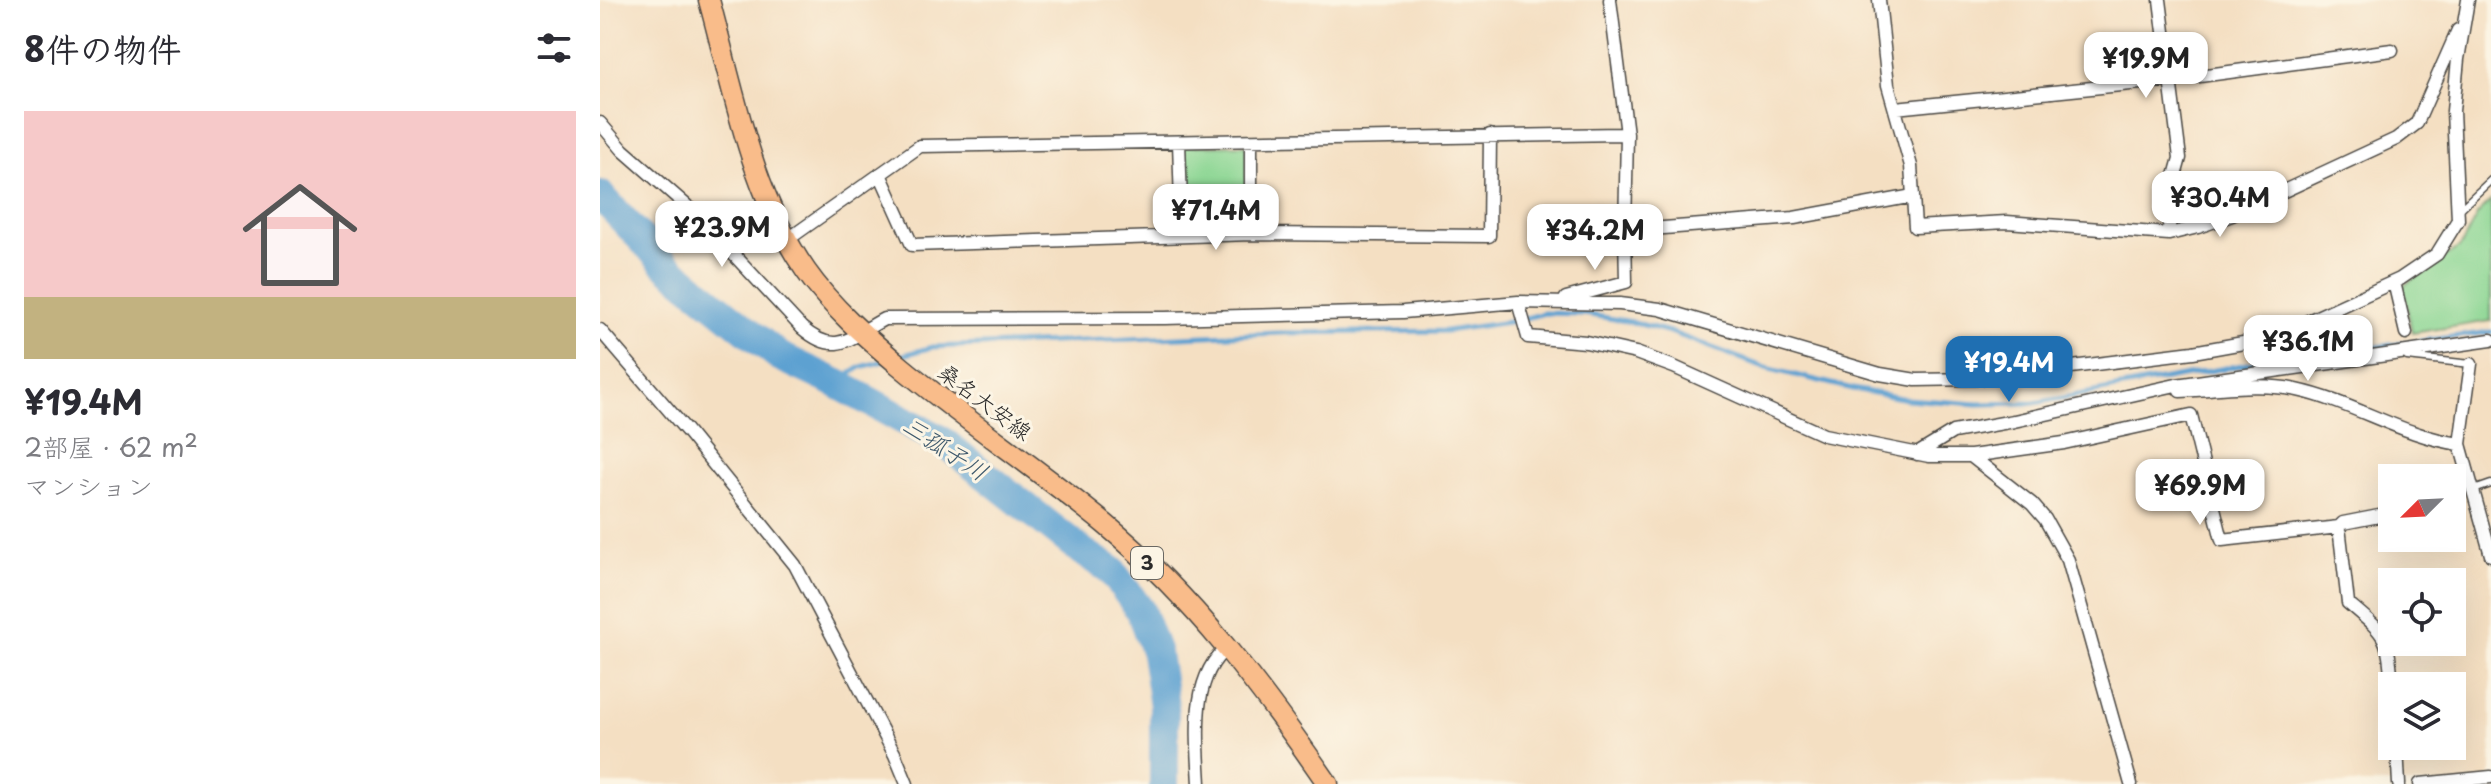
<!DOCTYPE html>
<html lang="ja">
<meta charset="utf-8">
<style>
body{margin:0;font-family:"Playpen Sans","Klee One",sans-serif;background:#f2f2f3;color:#2b2b33;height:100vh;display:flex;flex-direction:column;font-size:30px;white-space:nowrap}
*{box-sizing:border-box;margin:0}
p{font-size:26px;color:#7c7c81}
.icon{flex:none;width:44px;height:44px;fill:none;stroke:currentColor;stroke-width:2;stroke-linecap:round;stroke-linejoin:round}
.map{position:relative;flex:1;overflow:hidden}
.side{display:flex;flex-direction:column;background:#fff;width:600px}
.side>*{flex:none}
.needle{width:52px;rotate:246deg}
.fabs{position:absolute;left:1778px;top:464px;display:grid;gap:16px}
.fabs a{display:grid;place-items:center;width:88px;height:88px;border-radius:0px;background:#fff;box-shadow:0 8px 32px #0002;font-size:40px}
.price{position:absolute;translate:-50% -68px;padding:0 18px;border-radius:16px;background:#fff;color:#222;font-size:26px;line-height:52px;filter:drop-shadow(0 2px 4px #0008)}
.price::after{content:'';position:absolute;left:50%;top:48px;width:24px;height:18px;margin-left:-12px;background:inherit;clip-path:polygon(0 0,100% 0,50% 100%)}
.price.current{background:#1f6fb2;color:#fff}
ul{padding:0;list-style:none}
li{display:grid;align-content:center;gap:16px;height:424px;padding:0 24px}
li span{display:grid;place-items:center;height:248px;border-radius:0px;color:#555}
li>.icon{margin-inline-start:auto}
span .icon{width:144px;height:144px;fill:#fffc;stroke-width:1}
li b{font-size:34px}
h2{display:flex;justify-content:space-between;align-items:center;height:96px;padding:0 24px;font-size:34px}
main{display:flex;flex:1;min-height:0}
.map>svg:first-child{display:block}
.green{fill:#89d592;stroke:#5a805e;stroke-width:2}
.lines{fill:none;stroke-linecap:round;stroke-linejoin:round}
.stream{stroke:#5da1d1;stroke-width:5}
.river{stroke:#5da1d1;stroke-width:30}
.service-casing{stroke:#494642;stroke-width:9}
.minor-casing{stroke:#494642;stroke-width:15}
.primary-casing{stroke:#494642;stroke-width:23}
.service{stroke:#fff;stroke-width:6}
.minor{stroke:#fff;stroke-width:12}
.primary{stroke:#f9bc8a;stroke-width:20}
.labels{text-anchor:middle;stroke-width:6;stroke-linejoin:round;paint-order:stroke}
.shield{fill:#fcf5e5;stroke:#6a6863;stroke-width:2}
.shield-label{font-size:20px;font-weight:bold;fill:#2b2b2b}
.street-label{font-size:22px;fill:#2b2b2b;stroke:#fcf5e5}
.water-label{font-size:24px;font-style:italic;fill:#3f5a6d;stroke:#fcf5e5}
</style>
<main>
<section class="side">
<h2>8件の物件<svg class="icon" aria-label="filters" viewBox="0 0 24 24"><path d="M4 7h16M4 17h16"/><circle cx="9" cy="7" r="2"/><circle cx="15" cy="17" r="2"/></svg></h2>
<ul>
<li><span style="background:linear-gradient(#f6c9c9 75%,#c2b280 0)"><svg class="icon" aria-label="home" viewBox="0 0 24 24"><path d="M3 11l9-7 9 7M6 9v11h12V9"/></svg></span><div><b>¥19.4M</b><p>2部屋 · 62 m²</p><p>マンション</p></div></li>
</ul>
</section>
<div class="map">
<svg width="1891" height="784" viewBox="0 0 1891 784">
<rect width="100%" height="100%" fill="#fcf5e5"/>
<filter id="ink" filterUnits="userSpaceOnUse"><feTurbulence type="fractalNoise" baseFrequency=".0125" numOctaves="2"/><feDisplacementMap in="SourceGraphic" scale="16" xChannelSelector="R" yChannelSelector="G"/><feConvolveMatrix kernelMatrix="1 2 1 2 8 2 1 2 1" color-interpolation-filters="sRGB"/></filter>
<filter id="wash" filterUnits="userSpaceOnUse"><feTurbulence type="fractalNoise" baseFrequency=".006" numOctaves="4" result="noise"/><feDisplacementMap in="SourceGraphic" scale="32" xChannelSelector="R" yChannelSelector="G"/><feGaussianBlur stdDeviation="1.8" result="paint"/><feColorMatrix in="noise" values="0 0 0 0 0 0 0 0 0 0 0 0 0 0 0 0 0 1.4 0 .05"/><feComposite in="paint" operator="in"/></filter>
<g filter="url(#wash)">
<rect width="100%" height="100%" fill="#f4dfc2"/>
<!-- green -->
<path class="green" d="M646 145V231L586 232 583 146Z
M1891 201V321L1812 333 1803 286 1861 246 1877 215Z"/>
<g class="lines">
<!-- stream -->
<path class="stream" d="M297 357 332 347 679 333 846 331 915 321 944 313 984 314 1032 322 1070 332 1166 368 1253 389 1307 399 1378 404 1434 403 1659 362 1891 332
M236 383 261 367 284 361"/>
<!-- river -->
<path class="river" d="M0 195 68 267 179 356 236 383 342 441 483 552 511 570 540 610 556 653 564 706V784"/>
</g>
</g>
<g filter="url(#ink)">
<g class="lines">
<!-- service casing -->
<g class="service-casing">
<path id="service" d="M1858 211 1891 180
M1807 357 1871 364
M1871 491 1891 484"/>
</g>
<!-- minor casing -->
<g class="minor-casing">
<path id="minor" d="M1010 0 1027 134 1025 231 1194 218 1313 196
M1279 0 1288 85 1311 166 1315 227 1407 222 1569 234 1598 227 1632 215 1796 139 1817 123 1858 30
M1560 0 1580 158 1570 194 1569 234
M1295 108 1570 80 1792 50
M0 123 23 150 96 214 202 328C237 358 250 337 284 319L565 318 803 312 918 302 1020 304 1060 309 1280 374 1316 380 1374 379 1593 352 1671 338 1800 279 1837 254 1858 220 1853 111 1858 59 1868 0
M651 141V234
M579 142 582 235
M280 174 312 245 651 234 889 236 890 135
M187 240 320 146 1021 134
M1794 282 1806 333
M966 298 1026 282 1025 231
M918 302 928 337 986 342 1036 353 1074 367 1224 435 1329 456H1371L1432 504 1445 519 1468 560 1531 784
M0 330 86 430 195 565 295 755 307 784
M1871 364 1860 444 1891 555
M1580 391C1618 389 1660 382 1697 390 1753 402 1802 436 1860 444
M1317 454 1353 432 1414 421 1576 385 1891 340
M1371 456 1464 443 1591 415 1622 540 1739 527 1748 603C1787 636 1788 634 1792 686
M1842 478 1867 475
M1739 527 1743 523 1784 515 1792 510
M1797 746 1799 784
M600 784C598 740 589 677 628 647
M1820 784 1891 777"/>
</g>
<!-- primary casing -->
<g class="primary-casing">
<path id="primary" d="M109 0C134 91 151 192 206 271 232 308 266 337 299 365 366 421 438 469 505 524 594 598 663 690 728 784"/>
</g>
<!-- service -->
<use href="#service" class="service"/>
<!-- minor -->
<use href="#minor" class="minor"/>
<!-- primary -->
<use href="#primary" class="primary"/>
</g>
</g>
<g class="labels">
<!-- shield labels -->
<rect class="shield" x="531" y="547" width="32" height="32" rx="6"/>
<g class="shield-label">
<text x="547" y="570">3</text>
</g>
<!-- street labels -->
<g class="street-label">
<text transform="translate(385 402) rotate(37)" y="8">桑名大安線</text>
</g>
<!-- water labels -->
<g class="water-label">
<text transform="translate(345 449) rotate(33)" y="8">三孤子川</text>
</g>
</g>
</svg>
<div class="fabs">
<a><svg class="needle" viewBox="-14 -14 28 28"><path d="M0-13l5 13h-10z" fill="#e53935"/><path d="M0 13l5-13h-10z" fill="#7c7c81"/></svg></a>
<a><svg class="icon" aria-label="locate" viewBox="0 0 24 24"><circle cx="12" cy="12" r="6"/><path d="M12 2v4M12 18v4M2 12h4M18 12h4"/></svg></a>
<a><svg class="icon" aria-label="layers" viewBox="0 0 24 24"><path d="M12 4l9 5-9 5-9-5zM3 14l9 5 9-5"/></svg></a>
</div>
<b class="price" style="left:1546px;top:100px">¥19.9M</b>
<b class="price" style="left:1620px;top:239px">¥30.4M</b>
<b class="price" style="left:616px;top:252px">¥71.4M</b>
<b class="price" style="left:122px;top:269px">¥23.9M</b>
<b class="price" style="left:995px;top:272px">¥34.2M</b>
<b class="price" style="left:1708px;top:383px">¥36.1M</b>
<b class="price current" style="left:1409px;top:404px">¥19.4M</b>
<b class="price" style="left:1600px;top:527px">¥69.9M</b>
</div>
</main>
